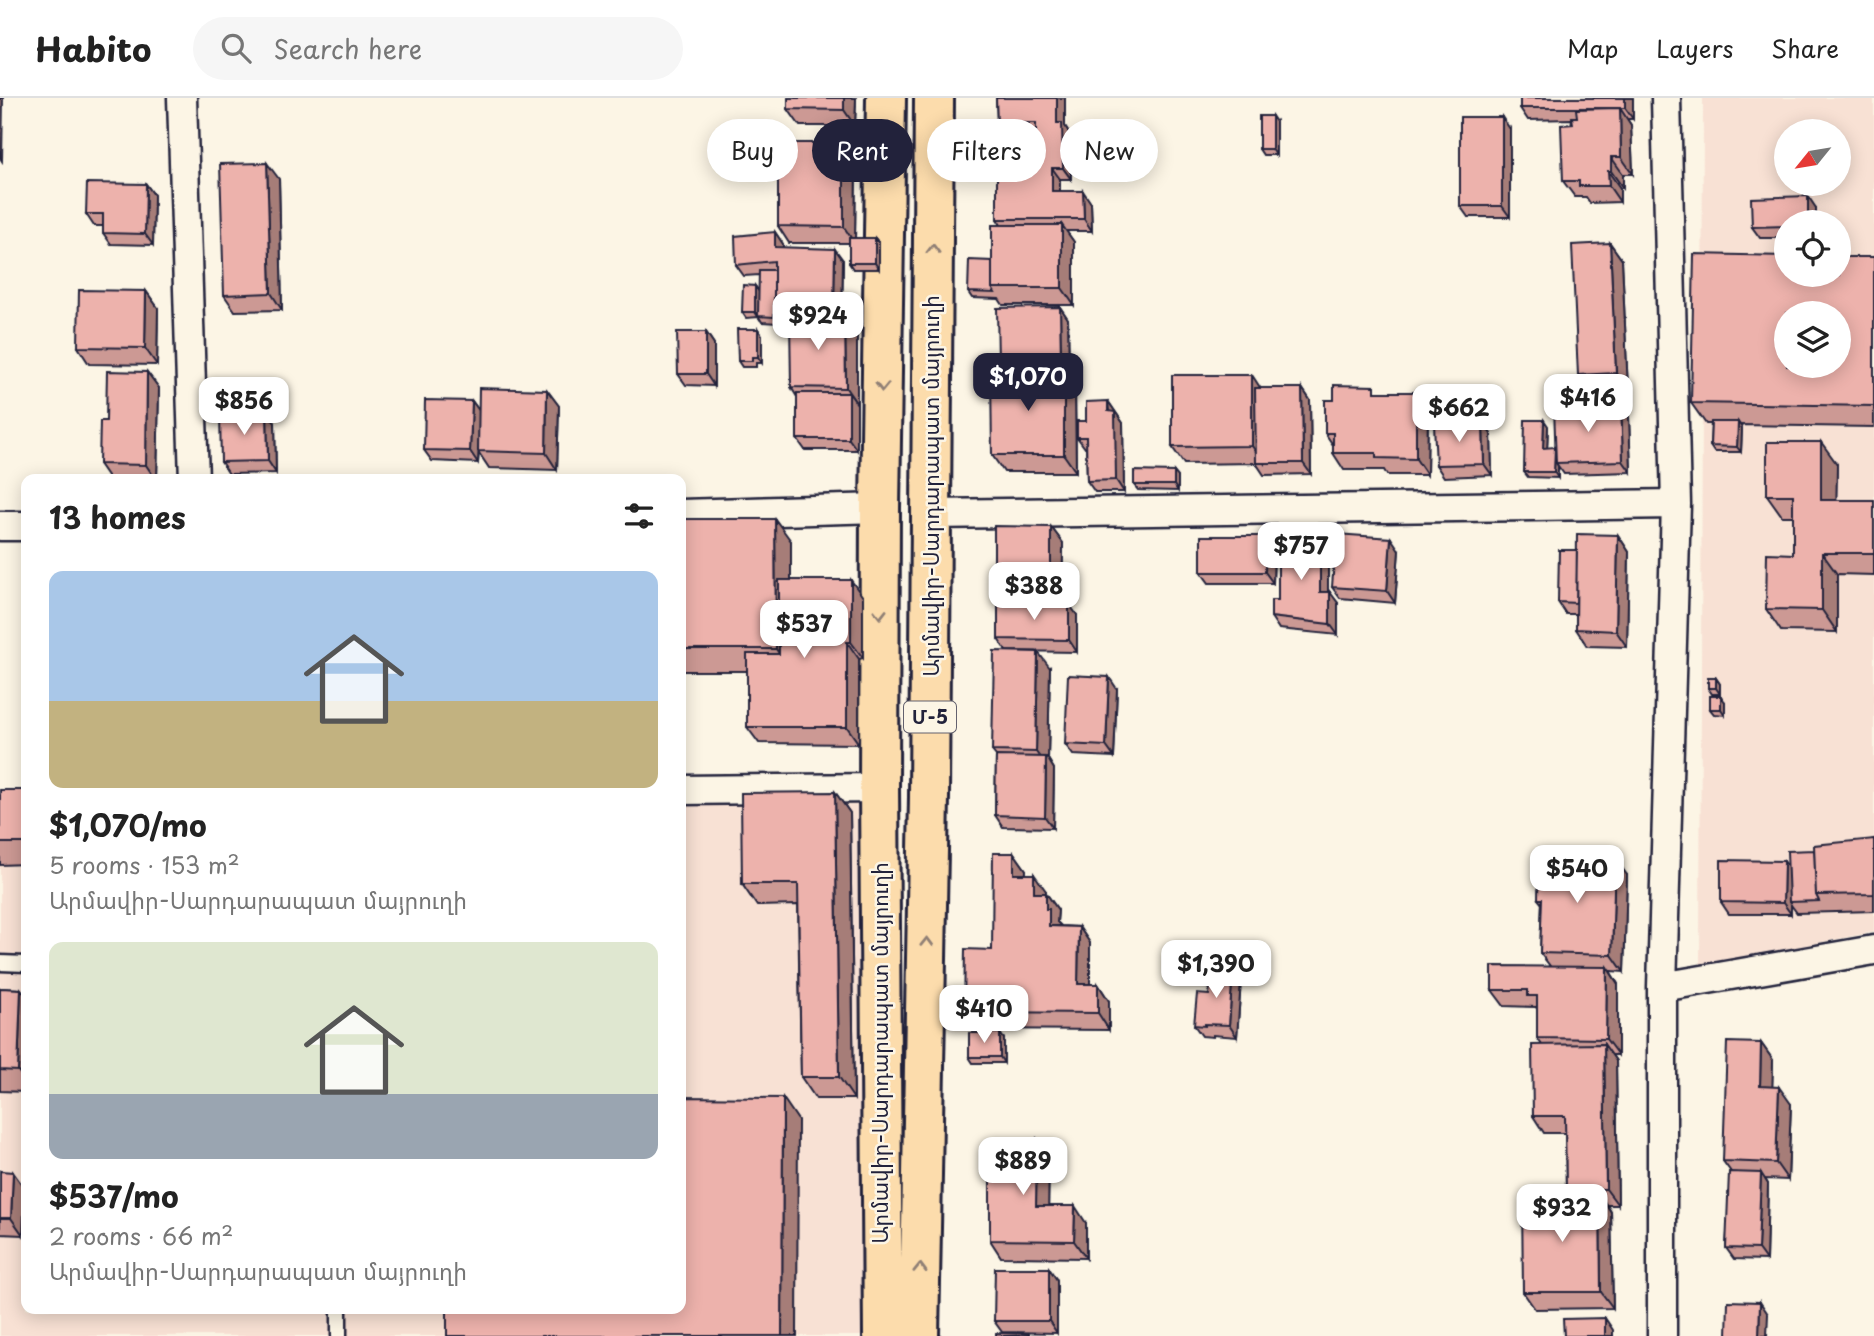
<!DOCTYPE html>
<meta charset="utf-8">
<style>
body{margin:0;font-family:"Playpen Sans","Noto Sans Armenian",sans-serif;background:#f6f6f6;color:#222;height:100vh;display:flex;flex-direction:column;font-size:26px;white-space:nowrap}
*{box-sizing:border-box;margin:0}
p{font-size:23px;color:#767676}
.icon{flex:none;width:38px;height:38px;fill:none;stroke:currentColor;stroke-width:2;stroke-linecap:round;stroke-linejoin:round}
.map{position:relative;flex:1;overflow:hidden}
.sheet{position:absolute;left:21px;top:376px;width:665px;height:840px;display:flex;flex-direction:column;background:#fff;border-radius:14px;box-shadow:0 4px 18px #0003}
.sheet>*{flex:none}
.top-card{position:absolute;left:707px;top:21px;width:665px;height:63px;display:flex;gap:14px}
.needle{width:46px;rotate:240deg}
.tools{position:absolute;left:1774px;top:21px;display:grid;gap:14px}
.tools a{display:grid;place-items:center;width:77px;height:77px;border-radius:50%;background:#fff;box-shadow:0 4px 18px #0003;font-size:35px}
.price{position:absolute;translate:-50% -60px;padding:0 16px;border-radius:14px;background:#fff;color:#222;font-size:23px;line-height:46px;filter:drop-shadow(0 2px 4px #0008)}
.price::after{content:'';position:absolute;left:50%;top:42px;width:21px;height:16px;margin-left:-10px;background:inherit;clip-path:polygon(0 0,100% 0,50% 100%)}
.price.active{background:#22223b;color:#fff}
ul{padding:0;list-style:none}
li{display:grid;align-content:center;gap:14px;height:371px;padding:0 28px}
li span{display:grid;place-items:center;height:217px;border-radius:14px;color:#555}
li>.icon{margin-inline-start:auto}
span .icon{width:126px;height:126px;fill:#fffc;stroke-width:1}
li b{font-size:30px}
h2{display:flex;justify-content:space-between;align-items:center;height:84px;padding:0 28px;font-size:30px}
.chip{padding:0 24px;border-radius:32px;background:#fff;box-shadow:0 4px 18px #0003;font-size:24px;line-height:63px}
.chip.active{background:#22223b;color:#fff}
header{display:flex;align-items:center;gap:42px;box-sizing:border-box;height:98px;padding:0 35px;background:#fff;border-bottom:2px solid #e0e0e0}
header strong{font-size:33px}
nav{display:flex;gap:38px;margin-inline-start:auto;font-size:24px}
.search{width:490px;height:63px;background:#f6f6f6;display:flex;align-items:center;gap:18px;box-sizing:border-box;padding:0 24px;border-radius:38px;color:#767676;font-size:26px}
.map>svg:first-child{display:block}
.built{fill:#f8e1d4;fill-rule:evenodd}
.lines{fill:none;stroke-linecap:round;stroke-linejoin:round}
.lane-casing{stroke:#22223b;stroke-width:19}
.street-casing{stroke:#22223b;stroke-width:33}
.highway-casing{stroke:#22223b;stroke-width:44}
.lane{stroke:#fcf5e5;stroke-width:14}
.street{stroke:#fcf5e5;stroke-width:28}
.highway{stroke:#fcdcac;stroke-width:38}
.wall{fill:#cc9994;stroke:#22223b;stroke-width:2}
.shaded-wall{fill:#a67d78;stroke:#22223b;stroke-width:2}
.building{fill:#edb2ac;stroke:#22223b;stroke-width:2;fill-rule:evenodd}
.oneway{stroke:#8f7f74}
.labels{text-anchor:middle;stroke-width:5;stroke-linejoin:round;paint-order:stroke}
.shield{fill:#fcf5e5;stroke:#63616e;stroke-width:2}
.shield-label{font-size:19px;font-weight:bold;fill:#22223b}
.street-label{font-size:21px;fill:#22223b;stroke:#fcf5e5}
</style>
<header>
<strong>Habito</strong>
<div class="search"><svg class="icon" aria-label="search" viewBox="0 0 24 24"><circle cx="10" cy="10" r="6"/><path d="M15 15l6 6"/></svg>Search here</div>
<nav><a>Map</a><a>Layers</a><a>Share</a></nav>
</header>
<div class="map">
<svg width="1874" height="1238" viewBox="0 0 1874 1238">
<rect width="100%" height="100%" fill="#fcf5e5"/>
<filter id="ink" filterUnits="userSpaceOnUse"><feTurbulence type="fractalNoise" baseFrequency=".0143" numOctaves="2"/><feDisplacementMap in="SourceGraphic" scale="14" xChannelSelector="R" yChannelSelector="G"/><feConvolveMatrix kernelMatrix="1 2 1 2 8 2 1 2 1" color-interpolation-filters="sRGB"/></filter>
<g filter="url(#ink)">
<!-- built -->
<path class="built" d="M1703 0H1874V834L1700 868ZM1787 33H1839V86H1787ZM1787 124H1839V177H1787ZM1787 215H1839V268H1787Z
M872 700 865 1238H0V701H26V1211H681V701Z"/>
<g class="lines">
<!-- lane casing -->
<g class="lane-casing">
<path id="lane" d="M0 865 26 866
M339 1238V1211"/>
</g>
<!-- street casing -->
<g class="street-casing">
<path id="street" d="M182 0 194 382
M681 416 880 410
M932 416 1676 406
M0 428H26
M681 692 879 690
M1662 889 1874 852
M1662 1238V889L1676 406 1666 0"/>
</g>
<!-- highway casing -->
<g class="highway-casing">
<path id="highway" d="M883 1238 879 690 880 410 886 0
M919 1238 929 699 934 0"/>
</g>
<!-- lane -->
<use href="#lane" class="lane"/>
<!-- street -->
<use href="#street" class="street"/>
<!-- highway -->
<use href="#highway" class="highway"/>
</g>
<!-- wall -->
<path class="wall" d="M856 0 855 28H800L788 11Z
M996 0 1065 28 1070 36 1071 81H1060V93L1091 105 1092 133H1066L1074 144V207H1003L999 201 972 200 968 194 992 163 1001 127 997 121 1036 70V36L1005 37 997 25Z
M1520 0H1633V21H1627L1631 27 1633 76H1623V90H1620V104L1590 105 1586 99H1575L1563 83 1572 21 1528 22 1520 10Z
M1276 24V57H1263L1259 51Z
M1510 31V119H1468L1460 108Z
M844 45 856 62 855 140H875L879 145V171H853L849 165V145H789L778 128Z
M279 81 282 212 235 213 224 197Z
M146 86 154 97 153 147 111 146 103 135V128H94L86 116Z
M1816 110V124H1787V140H1760L1752 129Z
M775 134 783 146V150L843 162 842 219 857 235V352H805L797 341V299L791 289 840 219 781 217 778 213V225L762 224 759 219 746 220 742 214 755 188 759 193V177L744 178 736 167Z
M1610 145 1622 162 1628 292 1589 293 1578 277Z
M1874 159V329L1740 327 1742 330 1741 354H1714L1710 348 1711 326H1706L1691 305Z
M146 193 158 210 157 267 89 266 78 249Z
M1060 209 1068 221 1069 274H1065L1075 290 1076 374H1004L992 357 1004 273 998 264Z
M758 231 762 237V265H756V269H742L738 263Z
M706 234 714 246V288L686 287 678 276Z
M147 274 159 290 157 382H110L99 366 106 323Z
M1261 290H1302L1310 302 1311 376 1264 377 1256 365 1184 366 1172 349Z
M547 292 559 308 557 372 489 370 479 355 478 365 432 363 424 352 472 303 479 313Z
M1379 294H1416L1428 311 1427 377H1387L1384 372H1344L1333 355V347L1325 335 1334 302Z
M1108 303 1123 325 1124 394H1095L1087 383 1086 350H1085L1077 339 1086 323Z
M1621 307 1629 319 1631 374 1564 376 1558 368V380L1528 379 1524 374 1548 328 1547 350 1556 351Z
M275 325 276 375 229 376 221 364Z
M1483 325 1491 336 1492 377 1444 379 1436 367Z
M1837 366 1836 402H1874V477L1837 476V534L1781 533 1766 511 1793 456V418H1782L1767 397Z
M1174 374 1178 379V393L1138 392 1134 387Z
M681 421 791 443V482L863 499V560L859 561V646L759 645 747 629V573H681Z
M1051 429 1063 445 1062 506 1077 517V554L1006 553 998 541V506L994 500Z
M1618 437 1629 454 1627 549 1587 548 1576 531V516H1566L1558 504 1577 452Z
M1266 438 1274 450 1273 485H1209L1201 474Z
M1328 452V494L1338 505V537L1279 531 1271 519 1278 502Z
M1399 452 1395 505 1340 500 1332 489Z
M1050 570 1048 661 1054 671 1053 730 1003 729 995 717 996 658 992 653Z
M1716 580 1720 586V596H1712L1708 590Z
M1117 591 1114 659 1073 657 1065 646Z
M1725 604V617L1714 616 1710 611Z
M0 692H26V766L0 767Z
M835 694 850 715 854 1001H816L801 979 798 807 757 808 742 786Z
M1874 741V813L1797 815 1791 807V816H1729L1721 804 1788 769Z
M1014 755 1026 772 1025 776 1046 793V795L1058 812 1057 824 1061 828 1079 829 1090 845V886H1098L1109 903V932L976 931 964 914 992 852Z
M1627 777 1624 874 1610 873 1618 886V957H1612L1616 963 1618 1107H1607L1611 1114 1613 1210 1535 1211 1523 1194 1570 1097 1566 1091 1565 1035H1544L1533 1018 1542 947 1537 940V911L1536 909 1504 908 1492 892 1550 868 1540 855 1542 806 1538 801Z
M1241 882 1237 939 1213 937V939L1202 938 1194 927 1209 897Z
M0 890 21 891 26 898V994L0 993Z
M1004 941V965H973L969 959Z
M1761 945 1773 962 1772 989 1791 1006 1788 1082 1765 1081 1768 1086 1766 1162 1734 1161 1726 1150 1731 1074 1723 1063Z
M1049 1058 1048 1108 1086 1125V1160L1001 1159 990 1142Z
M0 1073 25 1091 23 1137 0 1136Z
M1057 1182V1235L1002 1234 994 1223Z"/>
<!-- shaded-wall -->
<path class="shaded-wall" d="M0 0H3L2 63 0 60Z
M844 0H856L855 28 844 12Z
M1057 0H1065V28L1070 36 1071 81 1063 70 1057 25Z
M1625 0H1633V21L1625 10Z
M1620 10 1631 27 1633 76 1621 59Z
M1272 18 1276 24V57L1272 51Z
M1502 19 1510 31V119L1502 108Z
M844 45 856 62 855 146 844 129Z
M1611 59 1623 76V90L1611 73Z
M267 65 279 81 282 212 271 195Z
M1052 70 1060 81V104L1052 93Z
M1608 73 1620 90V104L1609 88Z
M146 86 154 97 153 147 145 136Z
M1083 93 1091 105 1092 133 1084 121Z
M1808 98 1816 110V124H1808Z
M1062 127 1074 144V207L1062 190Z
M775 134 783 146V161L775 149Z
M875 140 879 145V171L875 165Z
M1610 145 1622 162 1628 292 1616 275Z
M835 151 843 162 842 219 834 207Z
M755 188 759 194V220L755 214Z
M146 193 158 210 157 267 145 250Z
M774 207 778 213V225L774 219Z
M1060 209 1068 221 1069 274 1061 263Z
M845 219 857 235V306L846 290Z
M758 231 762 237V265L758 259Z
M706 234 714 246V288L706 276Z
M1064 273 1075 290 1076 374 1064 357Z
M147 274 159 290 157 382H156L146 367Z
M1252 277 1263 294 1264 365 1252 348Z
M1302 290 1310 302 1311 376 1303 365Z
M547 292 559 308 557 372 546 355Z
M1416 294 1428 311 1427 377 1416 361Z
M849 295 857 306V352L849 341Z
M472 303 480 314 478 365 470 353Z
M1108 303 1123 325 1124 394 1116 382Z
M1621 307 1629 319 1631 374 1623 363Z
M267 314 275 325 276 375 268 363Z
M1544 322 1548 328 1547 355 1543 350Z
M1738 324 1742 330 1741 354 1737 349Z
M1483 325 1491 336 1492 377 1484 366Z
M1821 344 1837 366 1836 423 1821 402Z
M1555 349 1559 355 1556 365 1558 368V380L1554 374Z
M1174 374 1178 379V393L1174 387Z
M775 421 791 443V573L776 551Z
M1051 429 1063 445 1062 518 1051 501Z
M1618 437 1629 454 1627 549 1616 533Z
M1266 438 1274 450 1273 485 1265 474Z
M1320 440 1328 452V505L1320 494Z
M1391 440 1399 452 1395 505 1387 493Z
M1822 455 1837 476V534L1822 512Z
M851 482 863 499V560L851 544Z
M1330 494 1338 505V537L1330 526Z
M1069 506 1077 517V554L1069 542Z
M847 544 859 561V646L847 629Z
M1038 554 1050 570 1048 661 1054 671 1053 730 1045 719 1046 668 1036 654Z
M1109 579 1117 591 1114 659 1106 648Z
M1716 580 1720 586V596L1716 590Z
M1721 598 1725 604V617L1721 611Z
M835 694 850 715 854 1001 839 979Z
M1014 755 1026 772 1025 793 1014 776Z
M1615 760 1627 777 1624 874 1612 857Z
M1784 763 1792 774 1789 804 1791 807V816L1783 805Z
M1034 776 1046 793V800V795L1058 812 1057 824 1061 828H1049L1034 795Z
M1079 829 1090 845V903L1078 886Z
M1607 869 1618 886V957L1606 941Z
M1233 871 1241 882 1237 939 1229 927Z
M1098 886 1109 903V932L1098 915Z
M21 891 26 898V984L18 973Z
M1000 935 1004 941V965L1000 959Z
M1761 945 1773 962 1772 1005 1760 988Z
M1604 946 1616 963 1618 1107 1606 1091Z
M1779 989 1791 1006 1788 1082 1776 1065Z
M783 1000 798 1022 797 1238H782Z
M1037 1041 1049 1058 1048 1125 1036 1108Z
M13 1074 25 1091 23 1137 11 1120Z
M1761 1075 1768 1086 1766 1162 1758 1151Z
M1600 1097 1611 1114 1613 1210 1601 1194Z
M1075 1108 1086 1125V1160L1074 1143Z
M1049 1170 1057 1182V1235L1049 1223Z
M1760 1204 1768 1216 1767 1238H1759Z
M1605 1220 1613 1232V1238H1605Z"/>
<!-- building -->
<path class="building" d="M788 0H844V12L788 11Z
M996 0H1057V25H1062L1063 70H1052V93H1083L1084 121H997V70H1036V25H997Z
M1520 0H1625V10H1520Z
M1620 10 1621 59H1611V73H1608L1609 88H1579V83H1563L1561 27 1573 26 1572 19H1577L1576 11Z
M1259 18H1272V51H1259Z
M1460 19H1502V108H1460Z
M778 45H844V129L778 128Z
M267 65 271 195 224 197 220 66Z
M87 85 146 86 145 136 103 135V116H86Z
M1808 98V124H1787V128L1752 129 1751 100Z
M992 127H1062V190H992Z
M775 134V149L835 151 834 207 774 206V163L736 167 735 138Z
M849 140H875V165H849Z
M1610 145 1616 275 1578 277 1572 147Z
M1694 156 1787 158V177H1839V159H1874V308L1691 305ZM1787 215H1839V268H1787Z
M969 162 992 163V190L995 195 968 194Z
M759 172H774V219L758 218Z
M743 187 755 188V214H742Z
M79 192 146 193 145 250 78 249Z
M1060 209 1061 263 998 264 997 210Z
M790 219H845L846 290 791 289Z
M737 231H758V259H752V263H738Z
M677 234H706V276H678Z
M107 273 147 274 146 367 99 366 100 323H106Z
M1064 273V357H992L991 274Z
M1172 277H1252V348L1172 349Z
M1334 287 1375 288V294H1416V361L1376 360V355H1333V335H1325V302H1334Z
M479 290 547 292 546 355 478 353Z
M1255 290H1302L1303 365H1256Z
M797 295H849V341H797Z
M425 302 472 303 470 353 424 352Z
M1108 303V313L1115 314 1116 382 1087 383 1086 339H1077V323H1086V304Z
M1621 307 1623 363 1556 365 1554 309Z
M267 314 268 363 221 364 220 315Z
M1525 322H1544L1543 350 1555 349 1554 374H1524Z
M1711 324H1738L1737 349 1710 348Z
M1483 325 1484 366 1436 367 1434 326Z
M1767 344H1821V402H1874V455H1822V512L1766 511 1767 455 1793 456V397H1767Z
M1134 373 1174 374V387H1134Z
M681 421H775L776 551H681Z
M994 428 1051 429V501L994 500Z
M1336 436 1391 440 1387 493 1332 489Z
M1577 436 1618 437 1616 533 1576 531Z
M1201 438H1266L1265 474H1201Z
M1278 440H1320V494H1330V526L1271 519V502H1278Z
M1559 452H1577L1576 505 1558 504Z
M779 482H851V544H847V629H747V556H779Z
M998 506H1069V542L998 541Z
M994 553 1038 554 1036 654 992 653Z
M1068 577 1109 579 1106 648 1065 646Z
M1708 580H1716V590H1708Z
M1710 598H1721V611H1710Z
M996 658 1046 659 1045 719 995 717Z
M0 692H26V745H0Z
M835 694 839 979H801L798 786H742L741 695Z
M1874 741V796L1816 797 1814 747Z
M1814 752 1816 797 1819 803 1789 804 1787 753Z
M993 755H1014V776H1034V795H1046V811H1049V828L1079 829 1078 886H1098V915L964 914 965 851 992 852Z
M1539 758 1615 760 1612 857 1540 855 1542 801H1538Z
M1721 762 1784 763 1783 805 1721 804Z
M1492 868 1607 869 1606 941 1537 940V898H1528V892H1492Z
M1212 869 1233 871 1229 927 1205 926V928L1194 927 1197 896 1209 897Z
M0 890 21 891 18 973 0 972Z
M969 935H1000V959H969Z
M1727 944 1761 945 1760 988 1779 989 1776 1065 1723 1063Z
M1604 946 1606 1091H1566L1565 1018H1533L1532 947Z
M681 999 783 1000 782 1238H447V1211H681Z
M990 1041H1037L1036 1108H1075L1074 1143 990 1142Z
M0 1073 13 1074 11 1120H0Z
M1729 1074 1761 1075 1758 1151 1726 1150Z
M1600 1097 1601 1194H1523L1522 1098Z
M995 1170H1049V1223H994Z
M1728 1203 1760 1204 1759 1238H1727Z
M1605 1220V1238H1564L1563 1221Z
M996 1235 1029 1236V1238H996Z"/>
<!-- one-way arrows -->
<defs><path id="oneway-chevron" d="M-2-3.5L2.5 0L-2 3.5" fill="none" stroke-width="1.6" stroke-linecap="round" stroke-linejoin="round" transform="scale(1.75)"/></defs>
<g class="oneway">
<use href="#oneway-chevron" transform="translate(933 151) rotate(-90)"/>
<use href="#oneway-chevron" transform="translate(882 289) rotate(91)"/>
<use href="#oneway-chevron" transform="translate(880 516) rotate(90)"/>
<use href="#oneway-chevron" transform="translate(927 844) rotate(-89)"/>
<use href="#oneway-chevron" transform="translate(920 1170) rotate(-89)"/>
</g>
</g>
<g class="labels">
<!-- shield labels -->
<rect class="shield" x="904" y="603.5" width="52" height="31" rx="5"/>
<g class="shield-label">
<text x="930" y="626">Մ-5</text>
</g>
<!-- street labels -->
<g class="street-label">
<text transform="translate(932 388) rotate(-90)" y="7">Արմավիր-Սարդարապատ մայրուղի</text>
<text transform="translate(881 955) rotate(-90)" y="7">Արմավիր-Սարդարապատ մայրուղի</text>
</g>
</g>
</svg>
<div class="tools">
<a><svg class="needle" viewBox="-14 -14 28 28"><path d="M0-13l5 13h-10z" fill="#e53935"/><path d="M0 13l5-13h-10z" fill="#767676"/></svg></a>
<a><svg class="icon" aria-label="locate" viewBox="0 0 24 24"><circle cx="12" cy="12" r="6"/><path d="M12 2v4M12 18v4M2 12h4M18 12h4"/></svg></a>
<a><svg class="icon" aria-label="layers" viewBox="0 0 24 24"><path d="M12 4l9 5-9 5-9-5zM3 14l9 5 9-5"/></svg></a>
</div>
<b class="price" style="left:818px;top:254px">$924</b>
<b class="price active" style="left:1028px;top:315px">$1,070</b>
<b class="price" style="left:1588px;top:336px">$416</b>
<b class="price" style="left:244px;top:339px">$856</b>
<b class="price" style="left:1459px;top:346px">$662</b>
<b class="price" style="left:1301px;top:484px">$757</b>
<b class="price" style="left:1034px;top:524px">$388</b>
<b class="price" style="left:804px;top:562px">$537</b>
<b class="price" style="left:1577px;top:807px">$540</b>
<b class="price" style="left:1216px;top:902px">$1,390</b>
<b class="price" style="left:984px;top:947px">$410</b>
<b class="price" style="left:1023px;top:1099px">$889</b>
<b class="price" style="left:1562px;top:1146px">$932</b>
<div class="top-card">
<a class="chip">Buy</a>
<a class="chip active">Rent</a>
<a class="chip">Filters</a>
<a class="chip">New</a>
</div>
<section class="sheet">
<h2>13 homes<svg class="icon" aria-label="filters" viewBox="0 0 24 24"><path d="M4 7h16M4 17h16"/><circle cx="9" cy="7" r="2"/><circle cx="15" cy="17" r="2"/></svg></h2>
<ul>
<li><span style="background:linear-gradient(#a9c7e8 60%,#c2b280 0)"><svg class="icon" aria-label="home" viewBox="0 0 24 24"><path d="M3 11l9-7 9 7M6 9v11h12V9"/></svg></span><div><b>$1,070/mo</b><p>5 rooms · 153 m²</p><p>Արմավիր-Սարդարապատ մայրուղի</p></div></li>
<li><span style="background:linear-gradient(#dfe7d0 70%,#9aa5b1 0)"><svg class="icon" aria-label="home" viewBox="0 0 24 24"><path d="M3 11l9-7 9 7M6 9v11h12V9"/></svg></span><div><b>$537/mo</b><p>2 rooms · 66 m²</p><p>Արմավիր-Սարդարապատ մայրուղի</p></div></li>
</ul>
</section>
</div>
